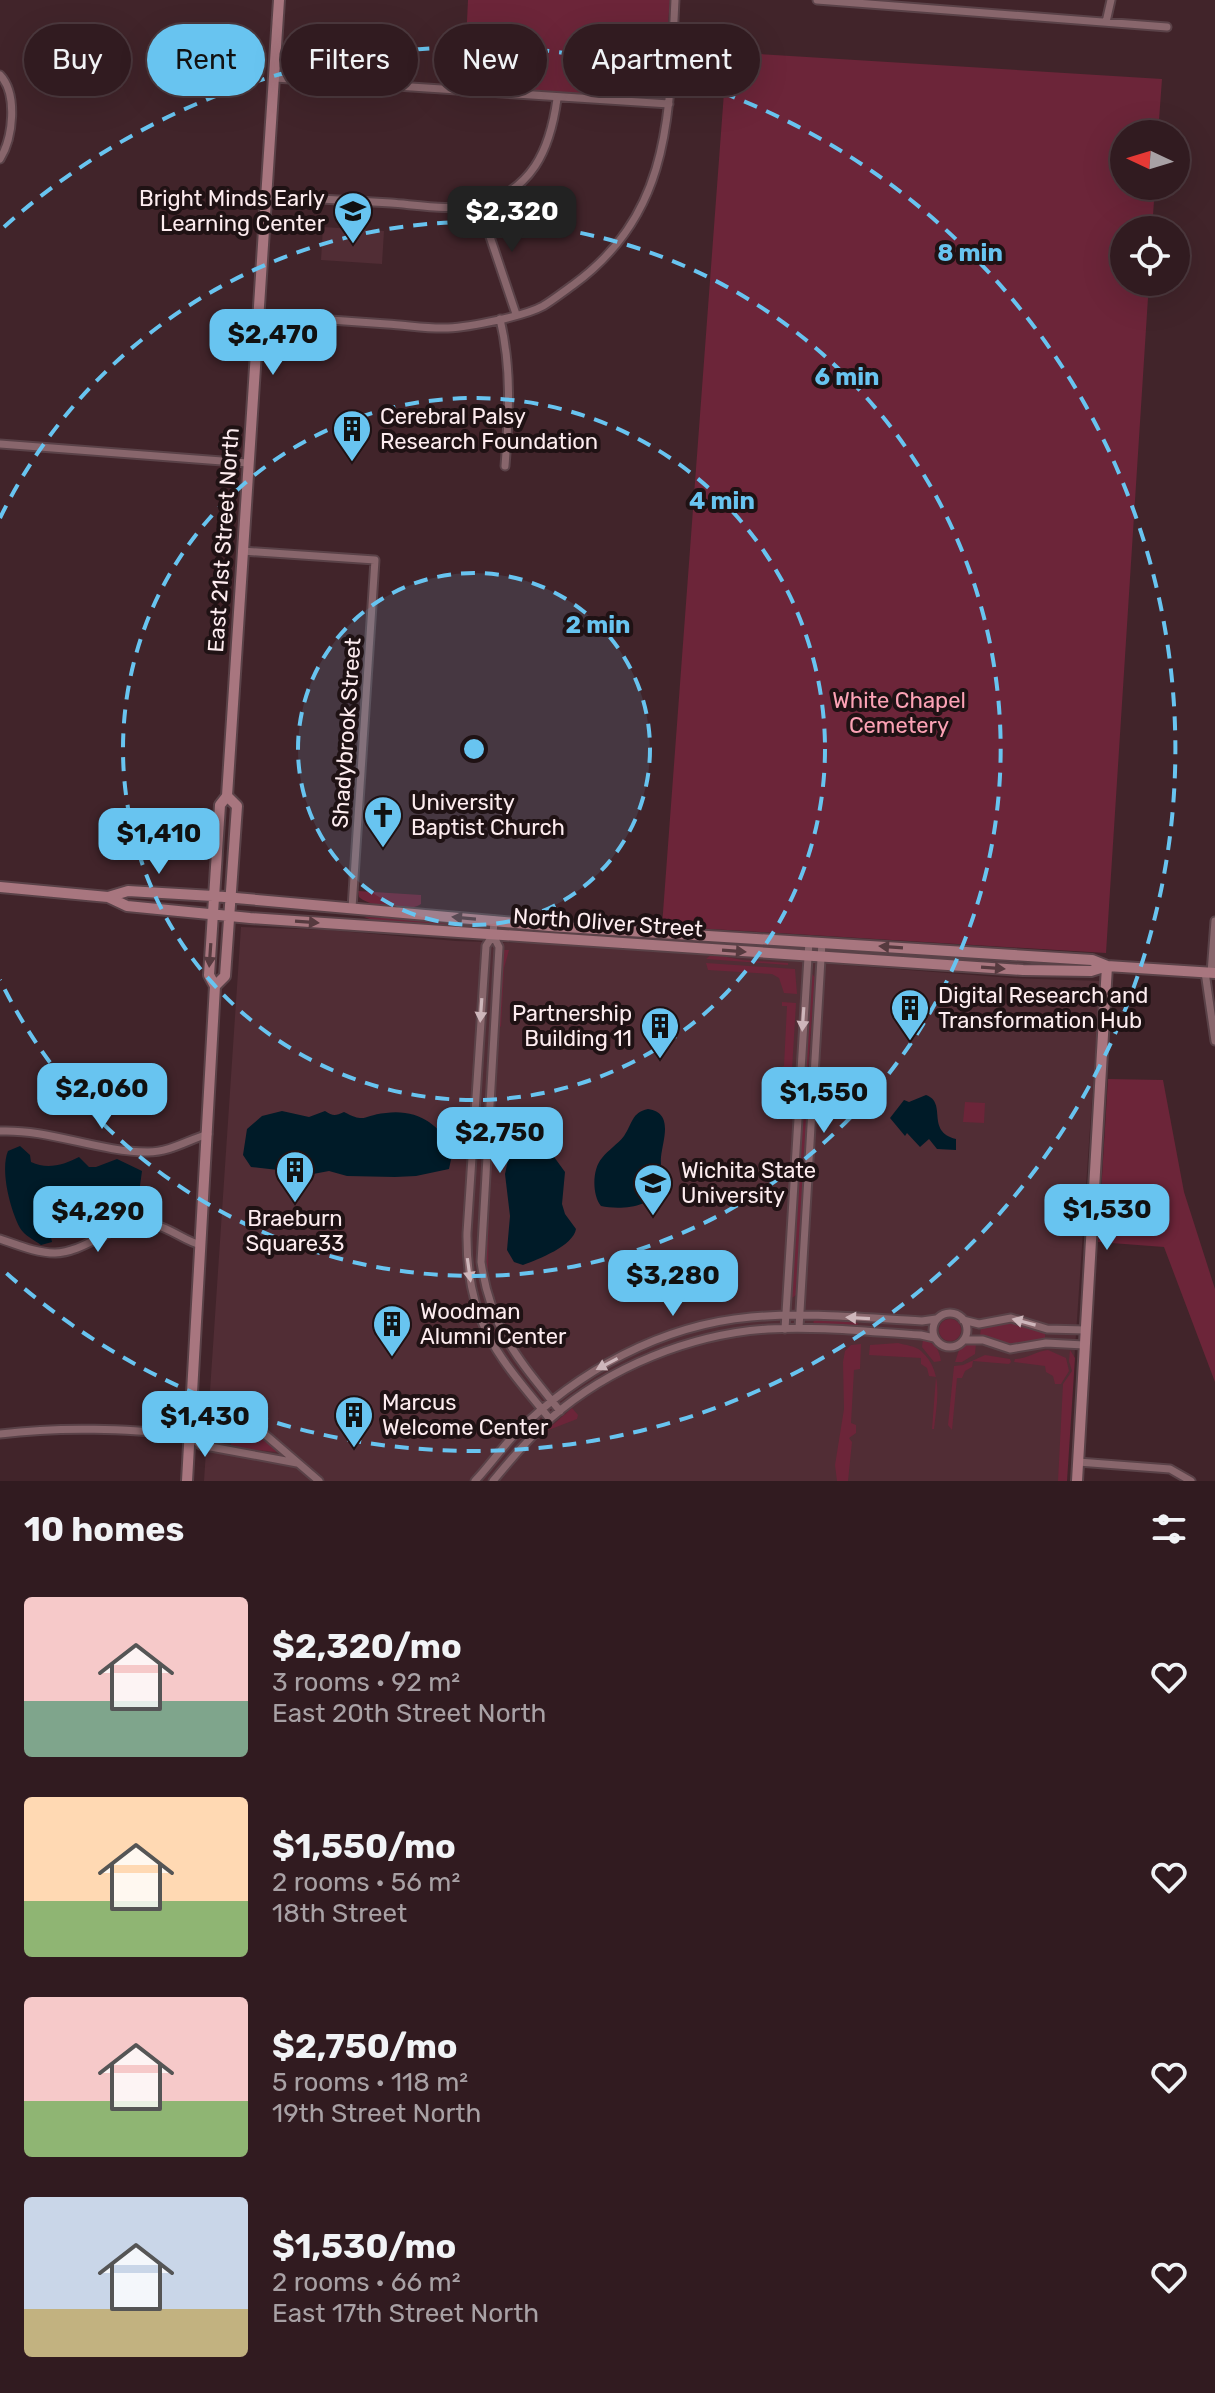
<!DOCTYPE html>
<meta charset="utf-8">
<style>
body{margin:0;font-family:Rubik,sans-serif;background:#3d282d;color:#f1f3f6;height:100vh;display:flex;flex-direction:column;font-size:30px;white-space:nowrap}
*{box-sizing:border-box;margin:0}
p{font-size:26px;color:#a8a1a5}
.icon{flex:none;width:44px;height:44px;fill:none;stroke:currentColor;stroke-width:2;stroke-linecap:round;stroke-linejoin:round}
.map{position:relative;height:1481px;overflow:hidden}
.panel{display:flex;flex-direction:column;background:#311b20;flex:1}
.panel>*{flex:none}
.hud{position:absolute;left:24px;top:24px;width:800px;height:72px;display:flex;gap:16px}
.needle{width:52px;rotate:274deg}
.buttons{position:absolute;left:1110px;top:120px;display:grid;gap:16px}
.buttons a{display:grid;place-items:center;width:80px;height:80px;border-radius:50%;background:#311b20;box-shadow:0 8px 32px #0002,0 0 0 2px #4c393e;font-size:40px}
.price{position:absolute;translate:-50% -68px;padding:0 18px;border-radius:16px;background:#68c4f0;color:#111;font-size:26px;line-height:52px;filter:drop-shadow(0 2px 4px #0008)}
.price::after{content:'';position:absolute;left:50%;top:48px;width:24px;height:18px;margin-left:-12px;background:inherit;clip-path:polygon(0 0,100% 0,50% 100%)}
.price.active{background:#222;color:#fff}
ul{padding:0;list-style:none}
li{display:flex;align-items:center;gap:24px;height:200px;padding:0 24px}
li span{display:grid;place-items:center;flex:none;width:224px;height:160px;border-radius:8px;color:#555}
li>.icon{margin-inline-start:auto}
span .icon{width:96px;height:96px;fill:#fffc;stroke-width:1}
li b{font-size:34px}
h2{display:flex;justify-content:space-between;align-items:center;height:96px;padding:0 24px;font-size:34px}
.chip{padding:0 28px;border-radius:36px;background:#311b20;box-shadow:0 8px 32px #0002,0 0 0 2px #4c393e;font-size:28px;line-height:72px}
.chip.active{background:#68c4f0;color:#111}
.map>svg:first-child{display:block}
.built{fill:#512d35}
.green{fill:#6c2539}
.water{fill:#001b28}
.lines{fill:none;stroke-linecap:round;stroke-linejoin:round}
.street-casing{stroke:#5a4248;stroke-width:11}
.secondary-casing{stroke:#5a4248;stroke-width:14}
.street{stroke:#88666c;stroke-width:7}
.secondary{stroke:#a8767f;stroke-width:10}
.oneway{fill:#563a3f}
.oneway2{fill:#ceb6bb}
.ring{fill:none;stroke:#68c4f0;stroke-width:4;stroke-dasharray:14 10}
.labels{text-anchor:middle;stroke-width:8;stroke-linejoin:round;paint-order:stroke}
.poi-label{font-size:22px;fill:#fdecef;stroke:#1f1214;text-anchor:start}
.street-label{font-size:22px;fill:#fdecef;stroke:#1f1214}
.park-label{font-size:22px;fill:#fca2b5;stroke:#1f1214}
.centre{fill:#68c4f0;stroke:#1f1214;stroke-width:4}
.ring-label{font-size:24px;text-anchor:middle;font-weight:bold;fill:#68c4f0;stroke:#1f1214;stroke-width:8;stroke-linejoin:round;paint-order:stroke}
</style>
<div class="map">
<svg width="1215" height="1481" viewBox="0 0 1215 1481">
<rect width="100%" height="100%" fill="#41242a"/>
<!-- built -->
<path class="built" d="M323 227 384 231 382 264 321 260Z
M241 927 328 930 456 941 583 945 1012 978 1100 981 1066 1481H204Z"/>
<!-- green -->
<path class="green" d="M468 0H670L662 97 659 100 464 86Z
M727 52 1162 79 1158 134H1124V186H1155L1152 230H1124V282H1149L1106 953 662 926Z
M358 891 421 895V904C409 913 370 907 359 897Z
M364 917 423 919 477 925 417 924 375 921Z
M661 936 791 945V950L661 941Z
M503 950H509L504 968 501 1027 498 1024Z
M712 954 742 960 788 963V965L706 959Z
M706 963 795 969 797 994 784 993 779 978 772 974 708 970Z
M812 974 815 977 808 1067H805L804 1062 810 976Z
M782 1002 796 1003 792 1070 789 1072 777 1069 784 1066 787 1006H782Z
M1108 1079 1163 1080 1184 1192 1215 1289V1382L1164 1247 1098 1242Z
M804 1089 809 1093 805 1153 801 1160 799 1158Z
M965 1102 985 1103 984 1123 963 1122Z
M495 1114 493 1160 489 1193 488 1276 484 1242 492 1116Z
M799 1178H801L803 1185 796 1295 792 1298 790 1297Z
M817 1318 852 1321 859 1324 849 1327 816 1325 813 1322Z
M939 1330a11 11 0 1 1 22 0a11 11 0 1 1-22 0Z
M1003 1322H1017L1045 1332V1339L1010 1345 980 1336 981 1327Z
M923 1339C935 1343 939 1349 941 1361L934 1362 922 1347Z
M898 1343C905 1345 916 1346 921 1351 944 1371 937 1402 934 1429H932L936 1377 929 1376 927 1368 921 1364V1358L869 1355 870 1345Z
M970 1343H976L975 1354 962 1362H955L959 1350Z
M861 1344 860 1369 854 1370 851 1423 856 1425V1433L849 1438 852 1442 848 1481H837L835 1465 844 1409 843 1362 845 1351 851 1345Z
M1048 1350 1066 1358 1069 1371 1061 1384H1055L1053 1376 1046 1372 1045 1366 1014 1362 1015 1359C1027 1359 1036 1351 1048 1350Z
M1070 1350 1075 1358 1067 1481H1058L1063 1384 1072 1371 1069 1361Z
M985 1355 1010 1359 1011 1362 1009 1364 973 1361 972 1367 965 1371 962 1378H957L952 1430 948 1425 954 1366 963 1365Z
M572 1408 578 1415 577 1419 546 1431Z
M254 1435 266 1440 277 1452 247 1449 231 1445 232 1438Z"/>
<!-- water -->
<path class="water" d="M926 1095C948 1103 925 1131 956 1139V1150L937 1149 929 1139 920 1147 907 1133 905 1136 890 1118 904 1100 909 1102Z
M648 1109C674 1113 663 1139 661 1157 660 1167 664 1179 659 1189 652 1208 619 1210 601 1206 592 1195 592 1169 602 1158 608 1150 618 1144 624 1136 633 1123 631 1113 648 1109Z
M282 1111 309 1117 325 1111C333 1116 335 1116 344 1112 367 1124 362 1115 386 1113 417 1109 439 1124 453 1150L449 1169 416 1176 395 1177 347 1176 329 1171 313 1174 251 1167 243 1155 247 1129 262 1116Z
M520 1131 543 1136 549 1150 565 1172 562 1204 565 1214 576 1229C573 1246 539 1259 523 1265L514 1262 507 1250 510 1216 505 1174 513 1137Z
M20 1146 30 1155 31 1162C47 1170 64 1165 79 1157L89 1167H96L117 1159 142 1171 139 1193 151 1192 117 1208C97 1194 81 1199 58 1204L49 1228 52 1242 41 1245C34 1240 24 1235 20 1228 10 1209 0 1170 8 1151Z"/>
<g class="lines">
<!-- street casing -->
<g class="street-casing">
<path id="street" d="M817 0 1167 27
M1106 22 1111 0
M0 75C18 94 13 138 0 159
M275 78 669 104
M268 196C309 198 350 201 391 203 417 205 454 211 478 205 532 191 550 150 557 99
M479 204 516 314
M260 315C302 318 345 321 387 324 407 325 428 329 448 328 470 327 525 316 543 306 553 300 563 292 573 285 673 212 669 112 675 0
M500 319C512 369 509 415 505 466
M0 444 248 463
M242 551 375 560 352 908
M494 920 493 935 486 946 467 1233C466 1322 497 1355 550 1419
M493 935 499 947 481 1262C491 1330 519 1360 560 1411
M1205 972 1215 1041
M1211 973 1215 921
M0 1131C50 1129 98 1152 148 1152 170 1152 188 1140 208 1134
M0 1239C18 1245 36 1253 55 1253 86 1252 111 1224 143 1224 166 1223 181 1240 201 1245
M933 1330a17 17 0 1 1 34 0a17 17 0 1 1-34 0Z
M963 1320 979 1324 1011 1318 1047 1329 1085 1330
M799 1328 822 942
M785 1329 809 941
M964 1340H983L1010 1349 1046 1343 1084 1345
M0 1434C64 1426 125 1429 189 1435L201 1431H261L319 1481
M189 1435 200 1445 297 1463
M1078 1462 1170 1469 1191 1481
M475 1481C489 1466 501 1449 515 1434 578 1371 661 1325 751 1317 808 1312 865 1318 922 1321L936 1319
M493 1481C511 1459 530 1437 551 1418 609 1367 691 1334 768 1329 819 1326 870 1332 921 1335L934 1338"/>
</g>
<!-- secondary casing -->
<g class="secondary-casing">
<path id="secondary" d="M0 887 108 897 128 891 213 896 549 926 1092 960 1107 966
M108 897 127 906 250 918 1023 970 1091 971 1107 966 1215 973
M215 986 225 976 237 806 227 796
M187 1481 215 986 209 975 220 805 227 796 279 0
M1077 1481 1107 966"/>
</g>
<!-- street -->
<use href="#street" class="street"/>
<!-- secondary -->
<use href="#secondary" class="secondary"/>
</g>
<!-- one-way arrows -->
<defs><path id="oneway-solid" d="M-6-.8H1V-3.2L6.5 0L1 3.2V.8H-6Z" transform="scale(2)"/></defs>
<g class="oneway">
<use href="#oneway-solid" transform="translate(464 918) rotate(-175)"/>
<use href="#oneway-solid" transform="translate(307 922) rotate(4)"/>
<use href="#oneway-solid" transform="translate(891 947) rotate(-176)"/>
<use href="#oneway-solid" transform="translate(734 951) rotate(4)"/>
<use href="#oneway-solid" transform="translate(210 955) rotate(94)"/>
<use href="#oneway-solid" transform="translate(993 968) rotate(4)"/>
</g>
<g class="oneway2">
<use href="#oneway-solid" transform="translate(481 1010) rotate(94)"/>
<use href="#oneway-solid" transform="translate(803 1019) rotate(94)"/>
<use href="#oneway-solid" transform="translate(469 1270) rotate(82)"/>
<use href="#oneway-solid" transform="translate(858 1318) rotate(-177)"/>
<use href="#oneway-solid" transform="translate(1024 1322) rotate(-165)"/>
<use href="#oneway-solid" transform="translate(607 1364) rotate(152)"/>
</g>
<!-- distance rings -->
<circle cx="474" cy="749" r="176" fill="#68c4f0" fill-opacity=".12"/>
<g class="ring">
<circle cx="474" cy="749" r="176"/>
<circle cx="474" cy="749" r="351"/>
<path d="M0 518A527 527 0 1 1 0 980"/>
<path d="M4 227A702 702 0 1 1 4 1271"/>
</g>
<!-- icons -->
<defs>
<g id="school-pin" transform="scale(2)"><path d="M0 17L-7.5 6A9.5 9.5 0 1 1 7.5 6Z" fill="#68c4f0" stroke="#1f1214"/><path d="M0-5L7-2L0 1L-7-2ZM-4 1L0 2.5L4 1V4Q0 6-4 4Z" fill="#111"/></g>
<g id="building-pin" transform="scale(2)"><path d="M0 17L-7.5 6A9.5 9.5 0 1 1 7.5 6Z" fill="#68c4f0" stroke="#1f1214"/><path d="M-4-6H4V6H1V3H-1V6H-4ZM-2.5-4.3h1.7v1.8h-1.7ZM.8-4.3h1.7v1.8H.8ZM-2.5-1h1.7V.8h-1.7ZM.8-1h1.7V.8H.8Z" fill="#111"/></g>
<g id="church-pin" transform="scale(2)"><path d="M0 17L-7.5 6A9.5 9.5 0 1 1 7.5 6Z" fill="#68c4f0" stroke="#1f1214"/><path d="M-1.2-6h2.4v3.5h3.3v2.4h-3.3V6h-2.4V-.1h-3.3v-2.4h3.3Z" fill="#111"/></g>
<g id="university-pin" transform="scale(2)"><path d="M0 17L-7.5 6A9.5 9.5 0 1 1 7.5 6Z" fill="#68c4f0" stroke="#1f1214"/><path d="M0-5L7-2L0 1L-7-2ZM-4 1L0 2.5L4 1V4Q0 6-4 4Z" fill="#111"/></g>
</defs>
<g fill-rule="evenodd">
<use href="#school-pin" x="353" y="211"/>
<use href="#building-pin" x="352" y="429"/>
<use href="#church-pin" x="383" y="815"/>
<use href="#building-pin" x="910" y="1008"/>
<use href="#building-pin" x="660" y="1026"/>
<use href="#building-pin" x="295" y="1170"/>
<use href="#university-pin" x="653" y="1183"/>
<use href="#building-pin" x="392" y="1324"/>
<use href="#building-pin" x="354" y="1415"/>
</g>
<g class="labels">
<!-- poi labels -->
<g class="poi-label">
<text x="325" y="206" text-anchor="end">Bright Minds Early<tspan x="325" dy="25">Learning Center</tspan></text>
<text x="380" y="424">Cerebral Palsy<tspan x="380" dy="25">Research Foundation</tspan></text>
<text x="411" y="810">University<tspan x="411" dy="25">Baptist Church</tspan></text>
<text x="938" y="1003">Digital Research and<tspan x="938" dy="25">Transformation Hub</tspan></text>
<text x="632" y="1021" text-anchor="end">Partnership<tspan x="632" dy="25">Building 11</tspan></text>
<text x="681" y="1178">Wichita State<tspan x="681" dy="25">University</tspan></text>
<text x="295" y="1226" text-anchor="middle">Braeburn<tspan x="295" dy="25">Square33</tspan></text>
<text x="420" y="1319">Woodman<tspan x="420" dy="25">Alumni Center</tspan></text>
<text x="382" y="1410">Marcus<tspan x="382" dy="25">Welcome Center</tspan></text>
</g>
<!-- street labels -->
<g class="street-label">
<text transform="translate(223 540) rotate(-86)" y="8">East 21st Street North</text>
<text transform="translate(346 733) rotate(-86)" y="8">Shadybrook Street</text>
<text transform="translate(608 922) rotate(4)" y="8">North Oliver Street</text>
</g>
<!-- park labels -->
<g class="park-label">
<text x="899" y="708">White Chapel<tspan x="899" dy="25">Cemetery</tspan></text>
</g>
</g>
<circle cx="474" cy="749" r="12" class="centre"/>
<g class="ring-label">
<text x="970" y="261">8 min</text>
<text x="847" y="385">6 min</text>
<text x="722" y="509">4 min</text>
<text x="598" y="633">2 min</text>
</g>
</svg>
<div class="buttons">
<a><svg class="needle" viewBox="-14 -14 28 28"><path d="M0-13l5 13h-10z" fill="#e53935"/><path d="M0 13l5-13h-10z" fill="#a8a1a5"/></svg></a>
<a><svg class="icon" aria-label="locate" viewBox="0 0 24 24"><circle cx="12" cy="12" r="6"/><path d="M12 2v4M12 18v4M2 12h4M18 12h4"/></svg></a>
</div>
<b class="price active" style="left:512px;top:254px">$2,320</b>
<b class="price" style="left:273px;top:377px">$2,470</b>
<b class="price" style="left:159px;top:876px">$1,410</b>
<b class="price" style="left:102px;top:1131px">$2,060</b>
<b class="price" style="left:824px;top:1135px">$1,550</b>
<b class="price" style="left:500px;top:1175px">$2,750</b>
<b class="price" style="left:1107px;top:1252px">$1,530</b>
<b class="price" style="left:98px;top:1254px">$4,290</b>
<b class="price" style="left:673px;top:1318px">$3,280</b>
<b class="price" style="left:205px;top:1459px">$1,430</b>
<div class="hud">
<a class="chip">Buy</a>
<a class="chip active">Rent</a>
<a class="chip">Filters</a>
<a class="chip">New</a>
<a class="chip">Apartment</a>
</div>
</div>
<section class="panel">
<h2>10 homes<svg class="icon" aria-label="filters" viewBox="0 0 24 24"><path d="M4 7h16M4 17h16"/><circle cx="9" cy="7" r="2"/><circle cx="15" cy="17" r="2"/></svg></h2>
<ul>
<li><span style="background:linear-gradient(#f6c9c9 65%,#7fa58c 0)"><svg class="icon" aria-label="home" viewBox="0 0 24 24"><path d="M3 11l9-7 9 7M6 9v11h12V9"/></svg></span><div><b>$2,320/mo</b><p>3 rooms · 92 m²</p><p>East 20th Street North</p></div><svg class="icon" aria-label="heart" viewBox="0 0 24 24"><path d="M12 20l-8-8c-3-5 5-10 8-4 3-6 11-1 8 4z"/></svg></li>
<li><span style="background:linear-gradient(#ffd9b3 65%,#8fb573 0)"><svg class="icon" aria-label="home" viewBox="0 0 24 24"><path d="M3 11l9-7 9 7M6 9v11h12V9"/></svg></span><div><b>$1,550/mo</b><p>2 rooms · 56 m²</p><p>18th Street</p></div><svg class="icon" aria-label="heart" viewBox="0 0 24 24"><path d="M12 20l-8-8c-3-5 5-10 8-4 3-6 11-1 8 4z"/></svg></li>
<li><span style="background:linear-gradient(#f6c9c9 65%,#8fb573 0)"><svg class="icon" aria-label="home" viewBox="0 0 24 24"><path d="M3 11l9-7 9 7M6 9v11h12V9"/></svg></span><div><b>$2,750/mo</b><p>5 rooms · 118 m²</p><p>19th Street North</p></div><svg class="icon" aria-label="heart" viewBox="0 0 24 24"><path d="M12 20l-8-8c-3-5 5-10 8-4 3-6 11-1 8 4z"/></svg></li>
<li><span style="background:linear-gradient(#c9d6e8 70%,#c2b280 0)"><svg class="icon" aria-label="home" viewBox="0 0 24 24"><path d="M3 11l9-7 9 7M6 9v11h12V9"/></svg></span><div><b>$1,530/mo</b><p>2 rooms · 66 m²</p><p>East 17th Street North</p></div><svg class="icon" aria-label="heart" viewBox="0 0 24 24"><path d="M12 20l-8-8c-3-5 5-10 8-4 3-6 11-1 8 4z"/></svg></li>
</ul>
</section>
